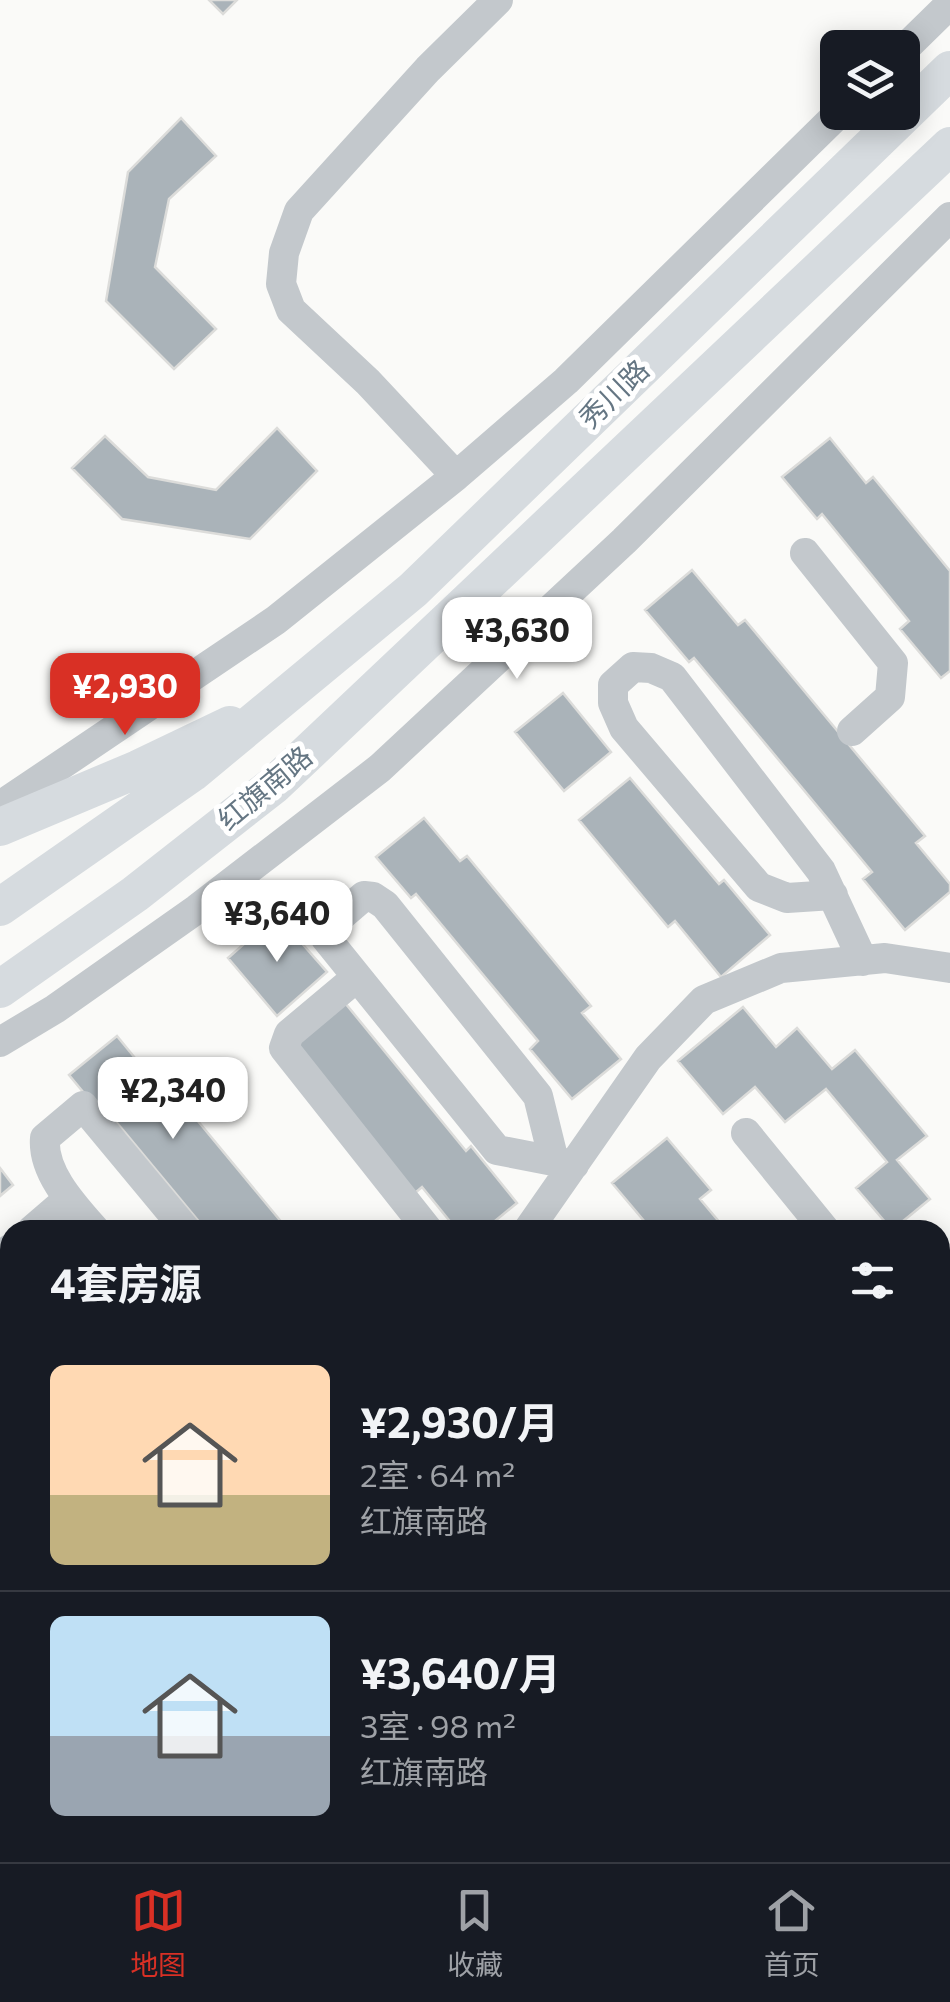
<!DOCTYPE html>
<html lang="zh">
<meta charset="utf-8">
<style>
body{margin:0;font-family:Commissioner,"Noto Sans SC",sans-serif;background:#242831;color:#f1f3f6;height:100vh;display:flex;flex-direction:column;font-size:38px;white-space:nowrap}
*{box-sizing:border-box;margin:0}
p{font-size:32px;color:#9ea1a6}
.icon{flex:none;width:55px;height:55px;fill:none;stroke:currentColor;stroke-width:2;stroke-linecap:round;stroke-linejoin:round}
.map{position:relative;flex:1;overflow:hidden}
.drawer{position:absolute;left:0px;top:1220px;width:950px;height:642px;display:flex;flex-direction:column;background:#171b24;border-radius:30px 30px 0 0;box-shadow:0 5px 25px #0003}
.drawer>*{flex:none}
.buttons{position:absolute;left:820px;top:30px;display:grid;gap:20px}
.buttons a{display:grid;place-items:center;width:100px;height:100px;border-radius:15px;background:#171b24;box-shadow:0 5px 25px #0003;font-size:50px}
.price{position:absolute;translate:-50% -85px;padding:0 22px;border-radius:20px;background:#fff;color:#222;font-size:32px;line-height:65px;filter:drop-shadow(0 2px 5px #0008)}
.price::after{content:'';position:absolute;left:50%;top:60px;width:30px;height:22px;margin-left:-15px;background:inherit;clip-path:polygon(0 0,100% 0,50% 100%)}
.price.on{background:#d93025;color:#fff}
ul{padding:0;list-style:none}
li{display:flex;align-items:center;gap:30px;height:250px;padding:0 50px}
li+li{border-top:2px solid #363941}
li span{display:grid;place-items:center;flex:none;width:280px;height:200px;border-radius:15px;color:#555}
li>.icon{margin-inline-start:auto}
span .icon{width:120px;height:120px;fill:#fffc;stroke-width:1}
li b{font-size:42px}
h2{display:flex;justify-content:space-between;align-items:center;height:120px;padding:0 50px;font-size:42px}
.tab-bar{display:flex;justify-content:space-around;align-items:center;height:140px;border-top:2px solid #363941;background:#171b24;font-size:28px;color:#9ea1a6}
.tab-bar a{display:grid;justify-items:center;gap:5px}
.tab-bar .on{color:#d93025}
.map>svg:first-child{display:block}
.building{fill:#aab3b9;stroke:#dcdcda;stroke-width:2.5}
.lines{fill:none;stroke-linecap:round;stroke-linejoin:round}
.minor{stroke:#c3c8cc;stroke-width:30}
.major{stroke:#d6dbdf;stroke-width:38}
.labels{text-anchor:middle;stroke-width:10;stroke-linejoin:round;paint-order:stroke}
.street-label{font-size:28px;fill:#657683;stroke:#fff}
</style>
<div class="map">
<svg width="950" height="1862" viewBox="0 0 950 1862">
<rect width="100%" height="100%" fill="#fafaf8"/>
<!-- building -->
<path class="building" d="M209 0H237L223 14Z
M181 118 216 156 169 199 155 267 216 329 174 369 106 301 128 172Z
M277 428 317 471 250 539 122 519 72 468 105 436 148 477 216 490Z
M830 438 866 483 873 477 950 571V671L941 678 900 629 909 621 822 514 817 519 782 477Z
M692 570 738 625 745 620 925 836 916 843 950 884V892L905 930 863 879 872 872 694 658 689 662 645 610Z
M563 693 611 752 564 791 515 732Z
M630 778 719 884 724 880 770 935 721 977 675 921 668 927 579 820Z
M424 818 460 861 467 856 591 1006 582 1013 621 1059 572 1099 530 1049 538 1041 416 894 411 898 376 857Z
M277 915 327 972 277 1016 228 958Z
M341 998 466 1151 471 1146 517 1203 484 1230H457L422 1187 415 1193 290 1040Z
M743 1007 776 1047 797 1028 832 1069 855 1050 927 1136 897 1160 930 1199 902 1222 909 1230H892L856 1188 887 1162 826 1089 785 1122 755 1087 723 1114 678 1061Z
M117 1036 153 1080 159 1074 288 1230H206L108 1112 103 1116 69 1075Z
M667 1138 711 1190 700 1199 726 1230H647L650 1228 612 1183Z
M0 1168 13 1185 0 1196Z
M183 1852H247L235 1862H191Z
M384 1852H416L405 1862H392Z
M598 1852H660L648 1862H606Z
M794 1852H871L862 1862H802Z"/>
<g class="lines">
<!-- minor -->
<path class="minor" d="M902 51 950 4
M456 476 368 382 291 310 281 284 284 253 299 211 428 69 498 0
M805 553 893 663 890 697 852 731
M0 812 9 800 276 620 456 476 566 381 840 112
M833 895 787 898 759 887 624 728 613 703V685L633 667 651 668 672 677 821 871 863 961
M357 977 289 1034 284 1048 428 1230
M0 1042 55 1009 197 909 380 768 624 541 950 217
M746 1133 825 1230
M554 1161 538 1096 385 905 373 897 364 896 329 926 325 937 497 1150 574 1165
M32 1230 68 1199
M95 1230C73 1205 42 1172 45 1138L83 1106 186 1230
M528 1230 648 1058 704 1000 781 968 885 958 950 968
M0 1257 10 1249
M4 1335 10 1342
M0 1570 10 1556
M0 1777 10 1792
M53 1852 64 1862
M742 1862 743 1852"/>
<!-- major -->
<path class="major" d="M0 827 138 769 230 725
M0 907 192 773 413 590 950 70
M0 989 135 894 274 785 950 146"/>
</g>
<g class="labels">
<!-- street labels -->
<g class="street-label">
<text transform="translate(614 394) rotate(-44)" y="10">秀川路</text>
<text transform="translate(265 788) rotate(-40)" y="10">红旗南路</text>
</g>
</g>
</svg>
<div class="buttons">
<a><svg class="icon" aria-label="layers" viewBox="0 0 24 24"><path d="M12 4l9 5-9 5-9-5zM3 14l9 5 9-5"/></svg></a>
</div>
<b class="price" style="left:517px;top:682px">¥3,630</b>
<b class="price on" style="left:125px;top:738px">¥2,930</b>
<b class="price" style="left:277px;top:965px">¥3,640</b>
<b class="price" style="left:173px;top:1142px">¥2,340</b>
<section class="drawer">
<h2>4套房源<svg class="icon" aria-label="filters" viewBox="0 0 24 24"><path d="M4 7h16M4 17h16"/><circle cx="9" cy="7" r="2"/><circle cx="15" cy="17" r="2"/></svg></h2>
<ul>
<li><span style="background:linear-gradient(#ffd9b3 65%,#c2b280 0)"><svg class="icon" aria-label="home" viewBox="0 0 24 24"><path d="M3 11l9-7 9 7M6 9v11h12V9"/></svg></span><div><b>¥2,930/月</b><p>2室 · 64 m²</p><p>红旗南路</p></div></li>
<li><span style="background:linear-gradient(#bfe0f5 60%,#9aa5b1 0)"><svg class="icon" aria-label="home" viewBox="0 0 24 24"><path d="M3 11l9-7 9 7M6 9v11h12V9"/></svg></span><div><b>¥3,640/月</b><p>3室 · 98 m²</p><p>红旗南路</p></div></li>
</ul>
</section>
</div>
<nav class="tab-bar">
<a class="on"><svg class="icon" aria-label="map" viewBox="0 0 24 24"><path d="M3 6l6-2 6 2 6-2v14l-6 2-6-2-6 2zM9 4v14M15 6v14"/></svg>地图</a>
<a><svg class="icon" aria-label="saved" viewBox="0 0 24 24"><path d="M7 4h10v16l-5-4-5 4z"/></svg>收藏</a>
<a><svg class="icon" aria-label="home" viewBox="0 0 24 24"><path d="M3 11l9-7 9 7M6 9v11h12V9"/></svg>首页</a>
</nav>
